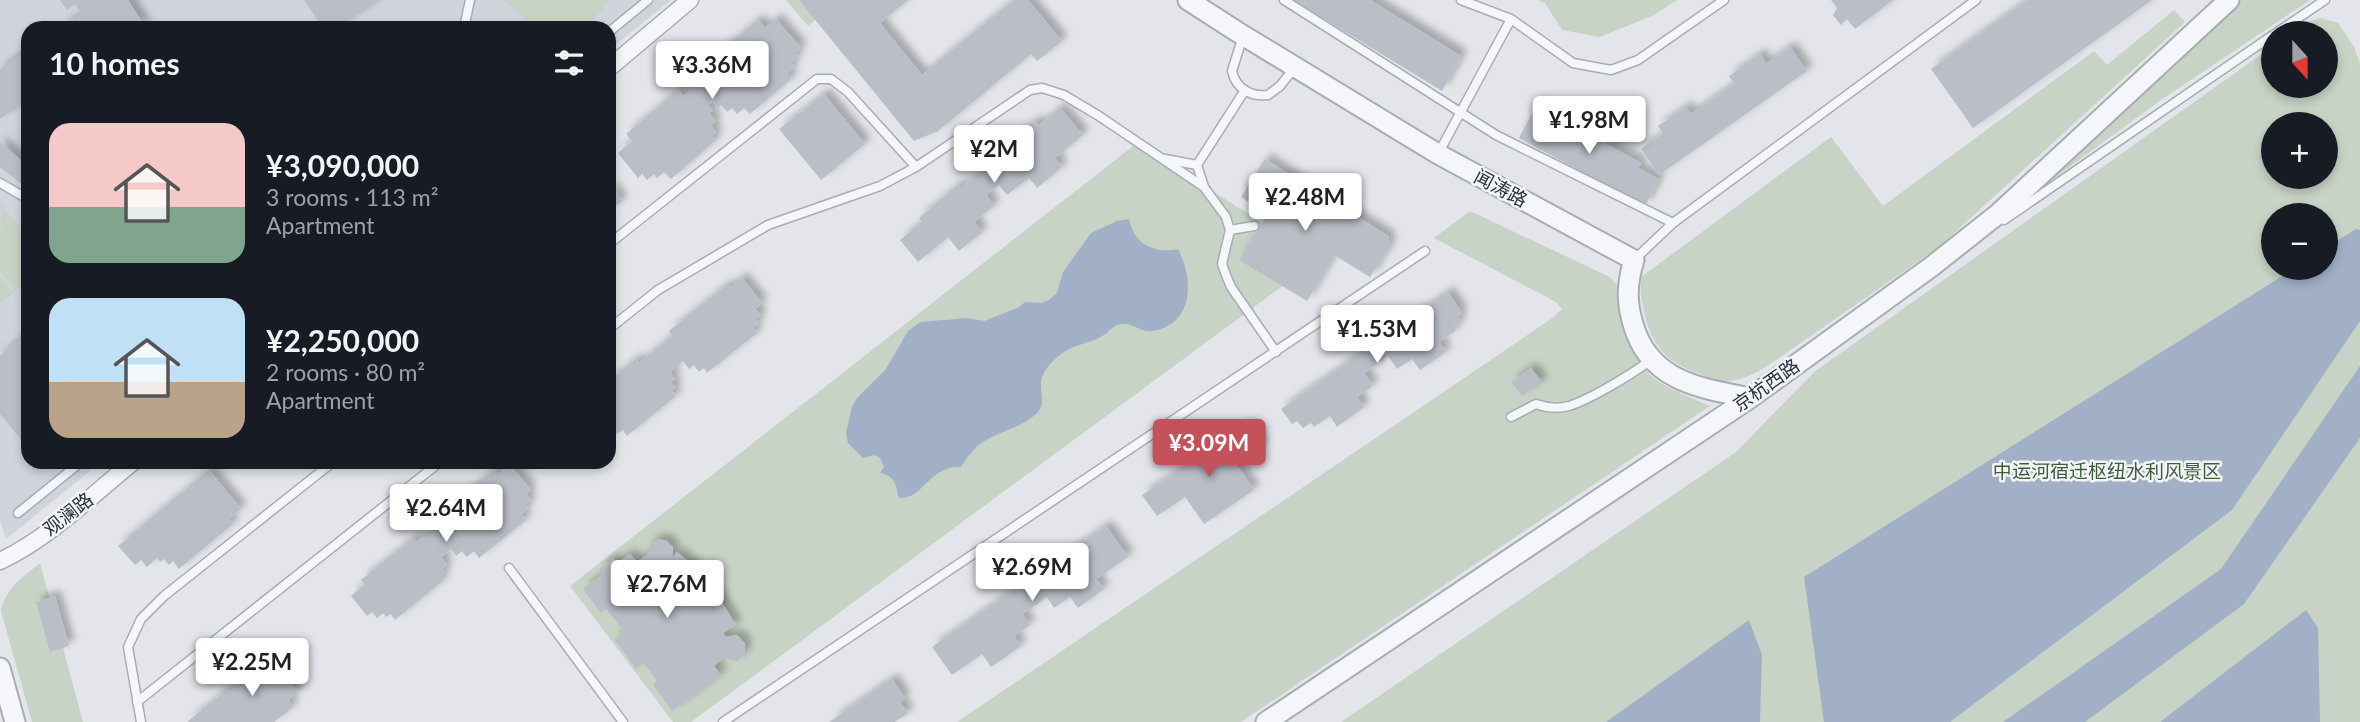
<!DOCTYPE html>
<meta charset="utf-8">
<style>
body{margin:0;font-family:Lato,"Noto Sans SC",sans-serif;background:#20242c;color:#f1f3f6;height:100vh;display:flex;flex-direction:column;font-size:26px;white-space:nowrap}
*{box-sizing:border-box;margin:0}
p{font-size:23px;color:#9ea1a6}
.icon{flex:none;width:38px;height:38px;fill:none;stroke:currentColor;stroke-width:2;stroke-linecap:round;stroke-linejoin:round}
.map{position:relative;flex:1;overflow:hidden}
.side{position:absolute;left:21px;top:21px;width:595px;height:448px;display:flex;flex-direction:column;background:#171b24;border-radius:21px;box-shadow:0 4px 10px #0003}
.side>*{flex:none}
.needle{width:46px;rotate:159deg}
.tools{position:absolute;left:2261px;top:21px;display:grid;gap:14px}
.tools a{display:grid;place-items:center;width:77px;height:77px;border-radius:50%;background:#171b24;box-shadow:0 4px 10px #0003;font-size:35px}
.price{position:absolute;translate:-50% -60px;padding:0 16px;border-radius:7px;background:#fff;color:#222;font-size:23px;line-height:46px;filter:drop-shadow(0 2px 4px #0008)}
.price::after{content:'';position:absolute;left:50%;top:42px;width:21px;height:16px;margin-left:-10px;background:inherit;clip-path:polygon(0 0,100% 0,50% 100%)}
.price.on{background:#c5525a;color:#fff}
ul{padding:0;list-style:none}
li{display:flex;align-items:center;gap:21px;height:175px;padding:0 28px}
li span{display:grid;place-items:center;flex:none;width:196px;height:140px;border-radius:21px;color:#555}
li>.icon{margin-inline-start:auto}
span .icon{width:84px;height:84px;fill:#fffc;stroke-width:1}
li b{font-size:30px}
h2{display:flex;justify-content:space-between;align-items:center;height:84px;padding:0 28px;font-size:30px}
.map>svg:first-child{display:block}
.built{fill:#d1d4dc}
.green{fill:#c7d3c5;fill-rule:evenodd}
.water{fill:#a1b0c7}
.building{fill:#babec7;filter:url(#shadow)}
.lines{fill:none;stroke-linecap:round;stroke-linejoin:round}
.service-casing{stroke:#a8acb4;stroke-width:11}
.minor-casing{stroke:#a8acb4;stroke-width:19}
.tertiary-casing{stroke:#a8acb4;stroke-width:23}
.service{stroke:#f5f6f9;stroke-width:8}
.minor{stroke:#f5f6f9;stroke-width:16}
.tertiary{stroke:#f5f6f9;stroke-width:19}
.labels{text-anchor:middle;stroke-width:5;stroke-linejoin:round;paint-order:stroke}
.street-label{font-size:19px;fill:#2c3241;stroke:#f3f4f7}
.park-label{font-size:19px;fill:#3e5c3a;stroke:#f3f4f7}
</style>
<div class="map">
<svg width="2360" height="722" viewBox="0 0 2360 722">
<defs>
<filter id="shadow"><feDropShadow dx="6" dy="-6" stdDeviation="3.5" flood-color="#0004"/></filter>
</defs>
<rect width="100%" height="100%" fill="#e3e5ea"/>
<!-- built -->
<path class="built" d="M0 0H671L609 50V28H28V462H101L6 539 0 521Z"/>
<!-- green -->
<path class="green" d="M503 0H610L587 28H536Z
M786 0H840L808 26Z
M1538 0H1677L1654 15 1600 37 1562 30 1545 3Z
M2241 0H2310L2161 100 2034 193Z
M2174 10 2185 22 1939 247 1779 358C1765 367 1752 377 1736 380 1723 383 1712 380 1700 374 1686 369 1673 363 1663 352 1647 336 1639 299 1641 277L1831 137 1883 206 2094 51 2107 65Z
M2321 18 2338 23 2354 47 2360 64V722H1341L1736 452 1814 372 2273 46V86H2326V33H2292L2307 22ZM2273 124H2326V177H2273ZM2273 215H2326V268H2273Z
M1137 143 1319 259 691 722H673L570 586Z
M1 204 28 236V280L15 291 0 273Z
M1470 211 1610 277C1621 287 1621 298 1624 312 1636 379 1651 380 1710 406L1241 722H957L1554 317 1562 309 1556 302 1434 238Z
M0 276 14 293 0 304Z
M40 563 83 722H32L1 611C5 588 23 577 40 563Z"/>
<!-- water -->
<path class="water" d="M1129 219C1134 244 1154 254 1178 249 1194 279 1194 325 1152 331 1141 333 1132 322 1121 324 1113 325 1110 331 1104 335 1092 343 1076 344 1064 352 1053 360 1040 372 1041 386 1041 396 1045 404 1038 412 1024 427 1003 430 986 440 975 446 968 456 961 467 929 465 923 500 899 498 895 483 896 477 880 473L884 467 880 458 875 455 863 458 848 443 846 433 852 407 857 398 886 369 908 331 920 322 968 318 984 321 1019 307 1025 302 1042 303 1049 300 1057 293 1063 272 1091 233 1117 221Z
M2356 229 2360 230V321L2232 510 1950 722H1824L1804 577 2295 268H2326V248Z
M2360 366V438L2244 604 2085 722H2003L2221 569Z
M2306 610 2318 628 2320 722H2160Z
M1749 620 1762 655 1760 722H1606Z"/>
<!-- building -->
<path class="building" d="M60 0H128L146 28H61L82 14 75 4 67 10Z
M304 0H380L338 28H323Z
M799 0H908L880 23 922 75 1014 0H1028L1062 41 1037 61 1031 54 938 131 914 141Z
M1293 0H1370L1461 56 1442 91Z
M1831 0H1893L1855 29 1847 19 1841 25 1833 15 1837 8Z
M2028 0H2152L1973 128 1931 69Z
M776 19 801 48 795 53 798 57 791 63 794 67 787 73 792 78 750 114 744 108 737 114 732 108 727 112 721 105 718 108 713 101 708 105 713 111 709 113 716 121 711 126 716 132 712 136 716 140 671 179 664 172 657 178 654 174 647 180 642 174 638 178 618 153 632 141 626 134 678 90 683 96 708 76 701 68 758 20 765 28Z
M1790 47 1807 71 1659 175 1641 149 1663 133 1658 126 1686 107 1691 114 1734 84 1729 76 1760 54 1766 64Z
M28 50V100L0 119V69Z
M824 94 865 144 821 180 779 129Z
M1536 106 1641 163 1638 168 1659 179 1645 206 1519 138Z
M1060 108 1083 135 1055 158 1062 167 1037 188 1029 178 1007 195 999 185 986 195 994 206 974 222 982 232 959 251 948 237 918 262 900 240 922 222 919 218 958 185 961 188 998 157 995 154 1035 121 1039 125Z
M0 142 28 166V189L0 167Z
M1265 159 1388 236 1390 245 1370 277 1334 255 1307 301 1239 260 1268 214 1241 197Z
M609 185 622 201 609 211Z
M742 278 762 303 755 309 761 315 756 319 759 323 753 328 757 333 707 373 704 368 699 372 694 365 689 369 683 361 670 372 675 379 671 382 676 387 672 391 676 396 627 436 623 430 617 434 614 430 609 434V381L636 359 639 363 672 336 669 331 727 285 729 288Z
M1448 292 1462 313 1457 317 1461 322 1454 327 1456 330 1439 342 1446 352 1420 370 1412 359 1397 369 1388 356 1364 373 1373 386 1357 397 1364 407 1337 427 1330 416 1314 427 1311 423 1303 428 1297 421 1292 424 1281 409Z
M28 333V448L0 414V356Z
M1531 368 1542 382 1522 396 1511 382Z
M1246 425 1261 447 1236 464 1254 490 1204 524 1185 497 1157 516 1142 495Z
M510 465 531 490 526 494 531 500 525 505 528 509 521 514 526 520 479 558 474 551 467 557 462 551 456 556 451 549 441 557 447 565 442 569 445 573 440 578 443 581 395 620 391 614 386 617 383 613 377 618 372 612 367 616 351 596 365 584 361 580 413 538 416 542 442 521 438 515 494 470 498 474Z
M209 470 241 509 229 519 233 524 179 569 173 561 169 565 164 559 160 562 157 558 147 567 141 560 135 565 118 546Z
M1106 526 1128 557 1096 579 1104 589 1078 608 1070 597 1054 608 1047 597 1022 614 1030 625 1014 636 1021 646 991 667 982 654 952 675 932 647Z
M658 539 667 541 673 547V557L677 552 705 576 736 625 723 633 726 637 737 635 745 643V653L737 661 724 658 714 666 721 675 672 711 653 685 657 681 644 663 636 669 614 639 624 632 606 608 601 613 583 589 603 574 599 569 613 559 617 563 630 554 637 562 647 555 649 545Z
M55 596 69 646 50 652 36 602Z
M268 656 298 692 288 700 293 707 274 722H187Z
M892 679 905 698 900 702 908 713 895 722H829Z"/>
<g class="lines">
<!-- service casing -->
<g class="service-casing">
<path id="service" d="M1284 0 1496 135 1673 223
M1461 0 1511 19 1573 63 1611 70 1638 60 1724 0
M464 28 470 0
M609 32 648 0
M2276 33 2325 0
M1243 36 1232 71C1236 89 1251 97 1268 95L1280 86 1295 67
M1438 154 1511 19
M1165 159 1197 165
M1197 165 1204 187 1226 217 1230 230 1222 264 1226 275 1231 287 1276 352
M1197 165 1245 90
M0 183 28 199
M2004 220 2273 35
M1230 230 1254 226
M609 244 817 79H831L848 92 916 167
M1634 260 1673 223 1976 0
M609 329 658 290 768 225 880 186 916 167 1030 90 1042 88 1064 95 1099 116 1204 187
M1511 417 1536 404C1547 408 1557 409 1569 406 1591 399 1632 374 1651 360
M18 513 81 462
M509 568 623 722
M137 702 440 462
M141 722 128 647 141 619 164 596 333 462
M723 722 1425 251"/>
</g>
<!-- minor casing -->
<g class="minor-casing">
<path id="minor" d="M609 68 690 0
M0 561C48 539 92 495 133 462"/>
</g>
<!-- tertiary casing -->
<g class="tertiary-casing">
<path id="tertiary" d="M1188 0 1236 31 1438 154 1634 260C1627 283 1626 301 1633 324 1649 381 1699 388 1750 398
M0 668 15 722
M1266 722 1750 398 1931 267 1998 214 2229 0"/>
</g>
<!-- service -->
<use href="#service" class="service"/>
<!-- minor -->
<use href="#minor" class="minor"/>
<!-- tertiary -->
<use href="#tertiary" class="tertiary"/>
</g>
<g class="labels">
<!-- street labels -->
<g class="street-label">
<text transform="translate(1501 188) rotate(28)" y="7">闻涛路</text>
<text transform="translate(1766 385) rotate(-35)" y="7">京杭西路</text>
<text transform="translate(68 514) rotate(-38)" y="7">观澜路</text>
</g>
<!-- park labels -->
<g class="park-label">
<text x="2107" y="478">中运河宿迁枢纽水利风景区</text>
</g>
</g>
</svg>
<div class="tools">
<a><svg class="needle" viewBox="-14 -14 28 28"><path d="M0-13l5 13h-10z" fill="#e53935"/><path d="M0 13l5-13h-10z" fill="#9ea1a6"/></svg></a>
<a>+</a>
<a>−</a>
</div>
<b class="price" style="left:712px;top:101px">¥3.36M</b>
<b class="price" style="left:1589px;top:156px">¥1.98M</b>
<b class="price" style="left:994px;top:185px">¥2M</b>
<b class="price" style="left:1305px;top:233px">¥2.48M</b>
<b class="price" style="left:1377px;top:365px">¥1.53M</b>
<b class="price on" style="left:1209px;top:479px">¥3.09M</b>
<b class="price" style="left:446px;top:544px">¥2.64M</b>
<b class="price" style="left:1032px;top:603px">¥2.69M</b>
<b class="price" style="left:667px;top:620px">¥2.76M</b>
<b class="price" style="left:252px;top:698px">¥2.25M</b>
<section class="side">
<h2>10 homes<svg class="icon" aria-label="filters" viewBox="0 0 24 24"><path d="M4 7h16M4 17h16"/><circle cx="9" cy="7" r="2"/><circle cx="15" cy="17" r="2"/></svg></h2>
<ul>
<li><span style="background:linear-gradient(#f6c9c9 60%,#7fa58c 0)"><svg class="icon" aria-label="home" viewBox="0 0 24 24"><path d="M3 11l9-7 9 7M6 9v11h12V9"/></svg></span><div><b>¥3,090,000</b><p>3 rooms · 113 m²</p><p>Apartment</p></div></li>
<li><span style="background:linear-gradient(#bfe0f5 60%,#b9a48a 0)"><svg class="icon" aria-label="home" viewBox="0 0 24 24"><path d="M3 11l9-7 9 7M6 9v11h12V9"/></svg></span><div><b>¥2,250,000</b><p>2 rooms · 80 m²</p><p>Apartment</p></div></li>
</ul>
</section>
</div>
